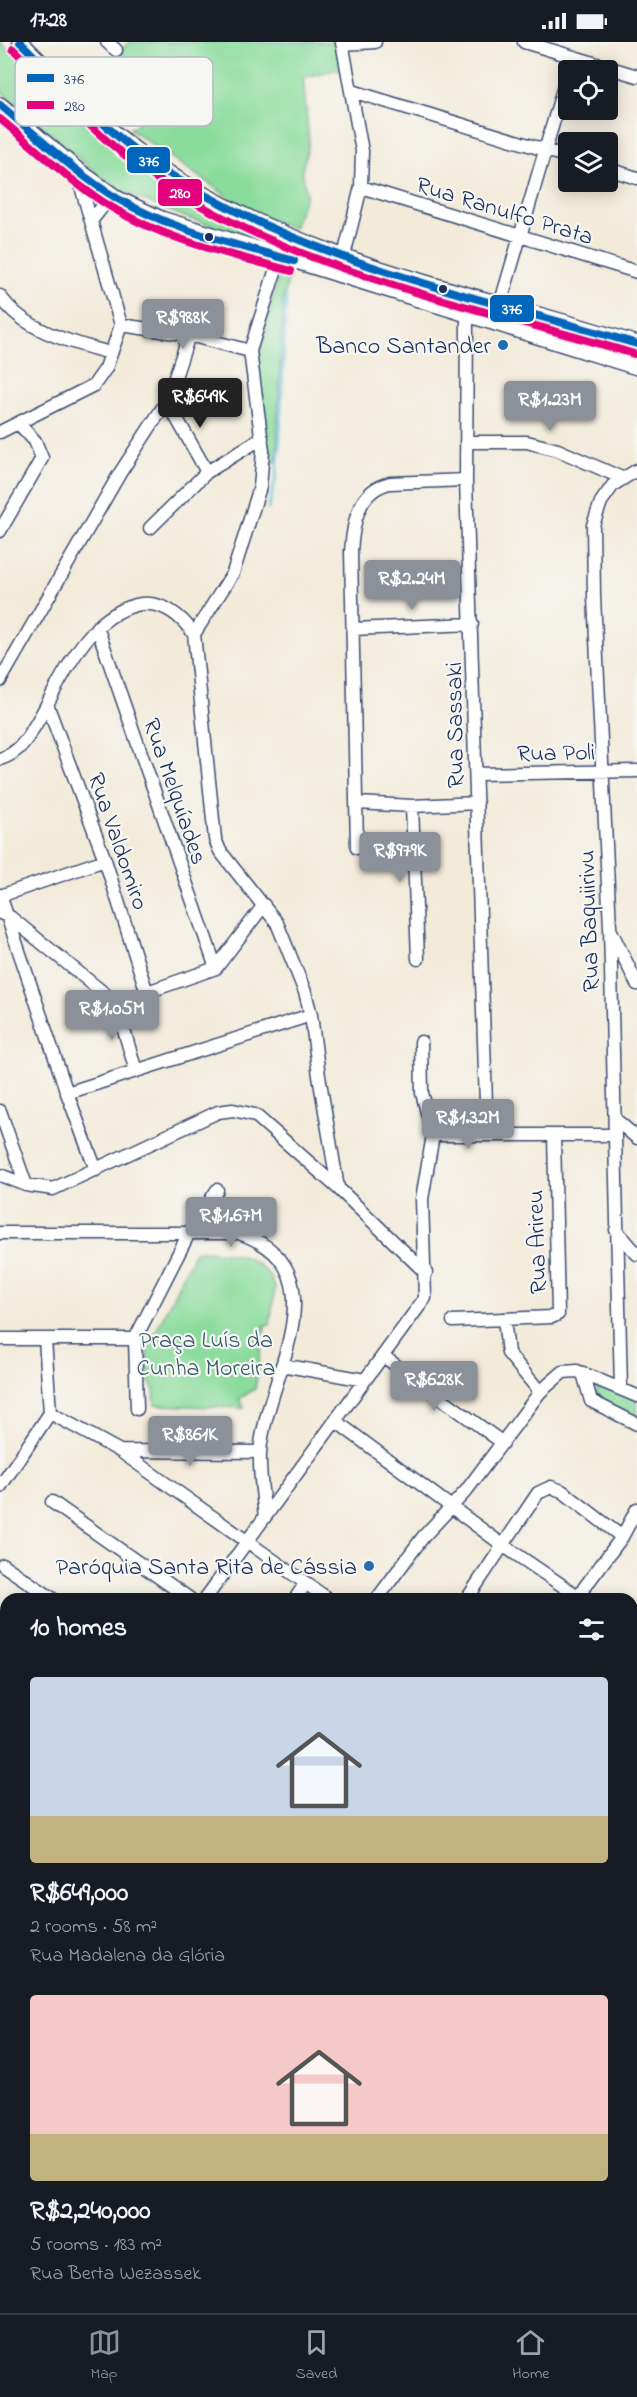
<!DOCTYPE html>
<meta charset="utf-8">
<style>
body{margin:0;font-family:"Indie Flower",sans-serif;background:#242831;color:#f1f3f6;height:100vh;display:flex;flex-direction:column;font-size:22px;white-space:nowrap}
*{box-sizing:border-box;margin:0}
p{font-size:20px;color:#9ea1a6}
.icon{flex:none;width:33px;height:33px;fill:none;stroke:currentColor;stroke-width:2;stroke-linecap:round;stroke-linejoin:round}
.map{position:relative;flex:1;overflow:hidden}
.sheet{position:absolute;left:0px;top:1551px;width:638px;height:720px;display:flex;flex-direction:column;background:#171b24;border-radius:18px 18px 0 0;box-shadow:0 3px 15px #0003}
.sheet>*{flex:none}
.controls{position:absolute;left:558px;top:18px;display:grid;gap:12px}
.controls a{display:grid;place-items:center;width:60px;height:60px;border-radius:6px;background:#171b24;box-shadow:0 3px 15px #0003;font-size:30px}
.price{position:absolute;translate:-50% -51px;padding:0 14px;border-radius:6px;background:#8c9099;color:#fff;font-size:20px;line-height:39px;filter:drop-shadow(0 2px 3px #0008)}
.price::after{content:'';position:absolute;left:50%;top:36px;width:18px;height:14px;margin-left:-9px;background:inherit;clip-path:polygon(0 0,100% 0,50% 100%)}
.price.current{background:#222;color:#fff}
ul{padding:0;list-style:none}
li{display:grid;align-content:center;gap:12px;height:318px;padding:0 30px}
li span{display:grid;place-items:center;height:186px;border-radius:6px;color:#555}
li>.icon{margin-inline-start:auto}
span .icon{width:108px;height:108px;fill:#fffc;stroke-width:1}
li b{font-size:26px}
h2{display:flex;justify-content:space-between;align-items:center;height:72px;padding:0 30px;font-size:26px}
.status{display:flex;justify-content:space-between;align-items:center;height:42px;padding:0 30px;background:#171b24;direction:ltr}
.status svg{height:16px;fill:currentColor}
.menu{display:flex;justify-content:space-around;align-items:center;height:84px;border-top:2px solid #363941;background:#171b24;font-size:16px;color:#9ea1a6}
.menu a{display:grid;justify-items:center;gap:3px}
.menu .current{color:#8c9099}
.map>svg:first-child{display:block}
.green{fill:#8adc9c;stroke:#52867d;stroke-width:1.5}
.lines{fill:none;stroke-linecap:round;stroke-linejoin:round}
.stream{stroke:#59bdd7;stroke-width:3}
.minor-casing{stroke:#3b4b71;stroke-width:15}
.major-casing{stroke:#3b4b71;stroke-width:18}
.minor{stroke:#fff;stroke-width:12}
.major{stroke:#fff;stroke-width:15}
.bus-1-casing{stroke:#f6f6f2;stroke-width:12}
.bus-2-casing{stroke:#f6f6f2;stroke-width:12}
.bus-1{stroke:#0065bd;stroke-width:8}
.bus-2{stroke:#e5007d;stroke-width:8}
.bus-dot{fill:#1b2f5e;stroke:#f6f6f2;stroke-width:2}
.poi-dot{fill:#1f6fb2;stroke:#f6f6f2;stroke-width:2}
.labels{text-anchor:middle;stroke-width:4.5;stroke-linejoin:round;paint-order:stroke}
.street-label{font-size:24px;fill:#1b2f5e;stroke:#f6f6f2}
.poi-label{font-size:24px;fill:#1b2f5e;stroke:#f6f6f2;text-anchor:end}
.park-label{font-size:24px;fill:#375a6e;stroke:#f6f6f2}
.key{fill:#f6f6f2;stroke:#b4bac6;stroke-width:1.5}
.key-label{font-size:16px;fill:#1b2f5e}
.line-badge{stroke:#f6f6f2;stroke-width:2}
.badge-label{font-size:16px;text-anchor:middle;font-weight:bold;fill:#fff}
</style>
<div class="status"><b>17:28</b><svg viewBox="0 0 49 12"><path d="M0 12V9h3v3zM5 12V6h3v6zM10 12V3h3v9zM15 12V0h3v12zM26 1h20v11H26zM47 4h2v5h-2z"/></svg></div>
<div class="map">
<svg width="637" height="2271" viewBox="0 0 637 2271">
<rect width="100%" height="100%" fill="#f6f6f2"/>
<filter id="ink" filterUnits="userSpaceOnUse"><feTurbulence type="fractalNoise" baseFrequency=".0167" numOctaves="2"/><feDisplacementMap in="SourceGraphic" scale="12" xChannelSelector="R" yChannelSelector="G"/><feConvolveMatrix kernelMatrix="1 2 1 2 8 2 1 2 1" color-interpolation-filters="sRGB"/></filter>
<filter id="wash" filterUnits="userSpaceOnUse"><feTurbulence type="fractalNoise" baseFrequency=".008" numOctaves="4" result="noise"/><feDisplacementMap in="SourceGraphic" scale="24" xChannelSelector="R" yChannelSelector="G"/><feGaussianBlur stdDeviation="1.35" result="paint"/><feColorMatrix in="noise" values="0 0 0 0 0 0 0 0 0 0 0 0 0 0 0 0 0 1.4 0 .05"/><feComposite in="paint" operator="in"/></filter>
<g filter="url(#wash)">
<rect width="100%" height="100%" fill="#f3ebda"/>
<!-- green -->
<path class="green" d="M0 0 135 123 202 165 272 199 273 203 187 176 113 145 0 48Z
M129 0H338L344 26 303 35 309 101 302 127 306 153 293 186 255 173 130 87 145 75 111 20Z
M282 219 293 224 283 256 276 420H267L257 319Z
M195 1209C228 1210 262 1210 275 1246L270 1283H265L255 1347 239 1357 244 1366 155 1363 154 1348 148 1337 147 1308Z
M595 1340 637 1356V1380L598 1356Z
M637 1707V1799L632 1791V1714Z
M637 1814V1880L632 1877V1821Z"/>
<g class="lines">
<!-- stream -->
<path class="stream" d="M268 467 276 436 279 409 286 253
M632 1875 637 1873
M0 1880H6"/>
</g>
</g>
<g filter="url(#ink)">
<g class="lines">
<!-- minor casing -->
<g class="minor-casing">
<path id="minor" d="M107 0 116 8
M524 0 637 34
M342 2 375 0
M352 49 568 115
M608 127 637 136
M361 145 637 230
M91 179 103 164 118 157
M339 234 361 145 362 109 342 0
M0 254C24 289 71 300 110 311
M500 263 568 30
M467 273 466 438 487 1093
M121 283 189 293 250 309
M167 359 207 430
M0 390 94 343 106 326 121 283 76 127
M466 400H527L558 408 622 436
M150 486 207 430 262 396
M0 489 42 416 35 399 19 382
M97 585 216 926
M353 587 472 582
M194 592 233 531 260 445 263 409 250 309 286 195
M0 639 120 431 167 359 189 293
M47 662 105 818 147 951
M0 717C22 710 29 693 40 675 64 633 86 576 136 563 161 557 181 574 194 592L215 797 220 809 277 881 305 950 311 973 319 1034 338 1146
M477 732 637 729
M357 761 412 764 477 761
M412 764 418 917
M357 806 351 509C353 481 358 448 390 441L466 438
M0 853 67 1051 96 1128
M0 854 105 818
M0 871 10 875 116 961 216 926 264 863
M611 889 637 942
M116 961 136 1029
M421 1000 422 1051 433 1093
M67 1051 311 973
M0 1069 26 1143
M615 1077 637 1096
M0 1133 26 1143 53 1147 218 1070 233 1068 255 1073 338 1146 426 1231
M616 1188 637 1212
M0 1191H239C346 1228 265 1336 260 1411 259 1432 263 1454 265 1475
M504 1277 508 1311 540 1350
M453 1279 552 1275 558 1272 554 1093
M0 1297H135
M383 1314 503 1401
M282 1323 365 1338
M583 1331 591 1359 637 1382
M621 1347 610 885 594 555 593 483 601 460 613 443 637 428
M137 1367 135 1297 189 1191 217 1148
M50 1371 120 1409 328 1557
M337 1380 504 1504 582 1557
M120 1409 260 1410
M0 1445 50 1371 45 1297
M52 1460 190 1557
M3 1523 53 1557
M578 1554 622 1495 637 1467
M205 1557 425 1256 422 1157 433 1093H615
M295 1557 306 1541
M377 1557 423 1495 466 1449 540 1350 563 1330 577 1329 637 1354
M467 1557 538 1451 551 1445 562 1449 622 1495
M632 1592 637 1596
M0 1611 6 1615
M632 1700 637 1692
M0 1843 6 1836
M632 1922 637 1923
M0 1935 6 1938
M0 2031 6 2035
M0 2114 6 2109
M632 2137H637
M632 2232 637 2221
M330 2265 406 2271
M18 2271 19 2265
M134 2271 135 2265
M280 2271V2265
M427 2271V2265
M570 2271 571 2265
M611 2271 614 2265"/>
</g>
<!-- major casing -->
<g class="major-casing">
<path id="major" d="M20 0C63 42 105 88 154 122 298 221 474 250 637 302
M0 63 76 127 118 157 161 177 637 325
M0 1704 6 1705
M632 1887 637 1890"/>
</g>
<!-- minor -->
<use href="#minor" class="minor"/>
<!-- major -->
<use href="#major" class="major"/>
<!-- bus-1 casing -->
<g class="bus-1-casing">
<path id="bus-1" d="M20 0C63 42 104 88 154 122 298 219 473 253 637 302
M0 63C39 95 74 131 118 157 172 188 234 202 294 219"/>
</g>
<!-- bus-2 casing -->
<g class="bus-2-casing">
<path id="bus-2" d="M13 7C56 50 97 95 147 130 290 230 470 262 634 312
M0 77C37 107 70 140 111 165 165 198 230 212 291 229"/>
</g>
<!-- bus-1 -->
<use href="#bus-1" class="bus-1"/>
<!-- bus-2 -->
<use href="#bus-2" class="bus-2"/>
</g>
</g>
<!-- markers -->
<g class="bus-dot">
<circle cx="209" cy="195" r="5"/>
<circle cx="443" cy="247" r="5"/>
</g>
<g class="poi-dot">
<circle cx="503" cy="303" r="6"/>
<circle cx="369" cy="1524" r="6"/>
</g>
<g class="labels">
<!-- street labels -->
<g class="street-label">
<text transform="translate(505 168) rotate(17)" y="8">Rua Ranulfo Prata</text>
<text transform="translate(454 683) rotate(-91)" y="8">Rua Sassaki</text>
<text transform="translate(556 710) rotate(-1)" y="8">Rua Poli</text>
<text transform="translate(176 749) rotate(71)" y="8">Rua Melquíades</text>
<text transform="translate(119 799) rotate(71)" y="8">Rua Valdomiro</text>
<text transform="translate(588 879) rotate(-92)" y="8">Rua Baquiirivu</text>
<text transform="translate(536 1200) rotate(-92)" y="8">Rua Arireu</text>
</g>
<!-- poi labels -->
<g class="poi-label">
<text x="491" y="311">Banco Santander</text>
<text x="357" y="1532">Paróquia Santa Rita de Cássia</text>
</g>
<!-- park labels -->
<g class="park-label">
<text x="206" y="1305">Praça Luís da<tspan x="206" dy="28">Cunha Moreira</tspan></text>
</g>
</g>
<!-- legend -->
<rect x="15" y="15" width="198" height="69" rx="9" class="key"/>
<rect x="27" y="32" width="27" height="8" fill="#0065bd"/>
<rect x="27" y="59" width="27" height="8" fill="#e5007d"/>
<g class="key-label">
<text x="64" y="42">376</text>
<text x="64" y="69">280</text>
</g>
<g class="line-badge">
<rect x="126" y="104" width="45" height="28" rx="6" fill="#0065bd"/>
<rect x="157" y="136" width="46" height="29" rx="6" fill="#e5007d"/>
<rect x="489" y="252" width="46" height="29" rx="6" fill="#0065bd"/>
</g>
<g class="badge-label">
<text x="149" y="124">376</text>
<text x="180" y="156">280</text>
<text x="512" y="272">376</text>
</g>
</svg>
<div class="controls">
<a><svg class="icon" aria-label="locate" viewBox="0 0 24 24"><circle cx="12" cy="12" r="6"/><path d="M12 2v4M12 18v4M2 12h4M18 12h4"/></svg></a>
<a><svg class="icon" aria-label="layers" viewBox="0 0 24 24"><path d="M12 4l9 5-9 5-9-5zM3 14l9 5 9-5"/></svg></a>
</div>
<b class="price" style="left:183px;top:308px">R$988K</b>
<b class="price current" style="left:200px;top:387px">R$649K</b>
<b class="price" style="left:550px;top:390px">R$1.23M</b>
<b class="price" style="left:412px;top:569px">R$2.24M</b>
<b class="price" style="left:400px;top:841px">R$979K</b>
<b class="price" style="left:112px;top:999px">R$1.05M</b>
<b class="price" style="left:468px;top:1108px">R$1.32M</b>
<b class="price" style="left:231px;top:1206px">R$1.67M</b>
<b class="price" style="left:434px;top:1370px">R$628K</b>
<b class="price" style="left:190px;top:1425px">R$861K</b>
<section class="sheet">
<h2>10 homes<svg class="icon" aria-label="filters" viewBox="0 0 24 24"><path d="M4 7h16M4 17h16"/><circle cx="9" cy="7" r="2"/><circle cx="15" cy="17" r="2"/></svg></h2>
<ul>
<li><span style="background:linear-gradient(#c9d6e8 75%,#c2b280 0)"><svg class="icon" aria-label="home" viewBox="0 0 24 24"><path d="M3 11l9-7 9 7M6 9v11h12V9"/></svg></span><div><b>R$649,000</b><p>2 rooms · 58 m²</p><p>Rua Madalena da Glória</p></div></li>
<li><span style="background:linear-gradient(#f6c9c9 75%,#c2b280 0)"><svg class="icon" aria-label="home" viewBox="0 0 24 24"><path d="M3 11l9-7 9 7M6 9v11h12V9"/></svg></span><div><b>R$2,240,000</b><p>5 rooms · 183 m²</p><p>Rua Berta Wezassek</p></div></li>
</ul>
</section>
</div>
<nav class="menu">
<a class="current"><svg class="icon" aria-label="map" viewBox="0 0 24 24"><path d="M3 6l6-2 6 2 6-2v14l-6 2-6-2-6 2zM9 4v14M15 6v14"/></svg>Map</a>
<a><svg class="icon" aria-label="saved" viewBox="0 0 24 24"><path d="M7 4h10v16l-5-4-5 4z"/></svg>Saved</a>
<a><svg class="icon" aria-label="home" viewBox="0 0 24 24"><path d="M3 11l9-7 9 7M6 9v11h12V9"/></svg>Home</a>
</nav>
